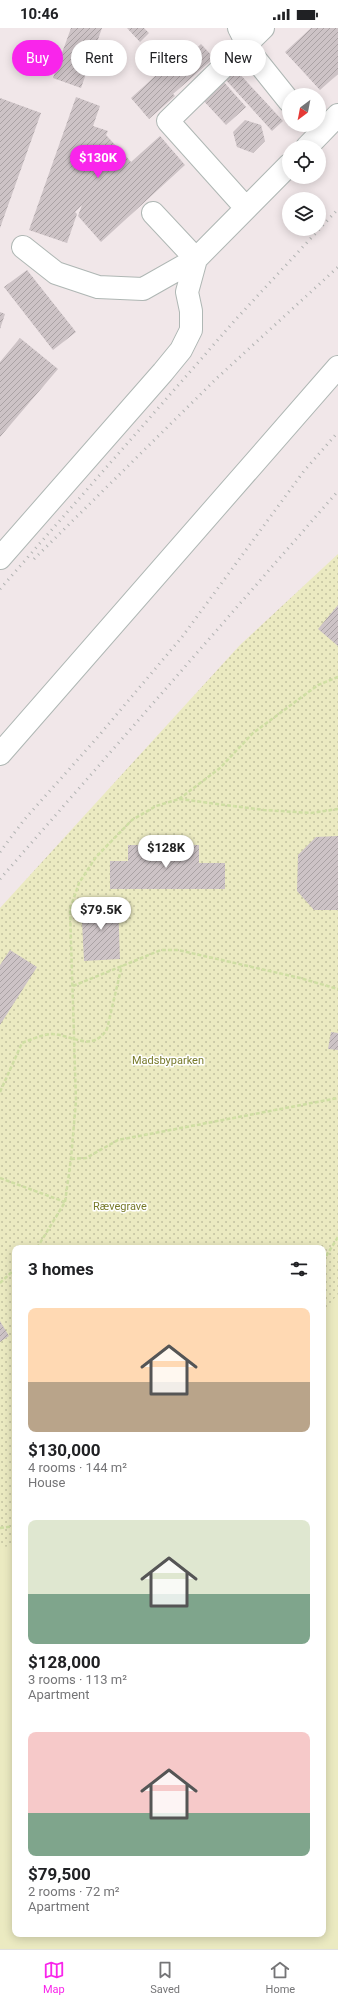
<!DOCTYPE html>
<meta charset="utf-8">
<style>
body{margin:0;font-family:Roboto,sans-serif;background:#f2f2f2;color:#202124;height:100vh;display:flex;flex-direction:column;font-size:15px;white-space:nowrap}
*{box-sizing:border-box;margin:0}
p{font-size:13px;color:#757577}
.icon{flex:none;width:22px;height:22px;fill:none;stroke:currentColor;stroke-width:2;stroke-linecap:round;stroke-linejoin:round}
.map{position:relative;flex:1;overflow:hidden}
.details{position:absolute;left:12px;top:1217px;width:314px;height:692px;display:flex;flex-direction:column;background:#fff;border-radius:8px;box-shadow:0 2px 10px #0003}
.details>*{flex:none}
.top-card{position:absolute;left:12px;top:12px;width:314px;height:36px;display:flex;gap:8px}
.needle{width:26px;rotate:212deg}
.tools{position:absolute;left:282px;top:60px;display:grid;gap:8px}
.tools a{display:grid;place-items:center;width:44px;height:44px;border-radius:50%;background:#fff;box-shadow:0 2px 10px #0003;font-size:20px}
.price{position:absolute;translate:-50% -34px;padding:0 9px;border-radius:14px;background:#fff;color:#222;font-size:13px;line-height:26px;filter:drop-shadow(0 1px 2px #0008)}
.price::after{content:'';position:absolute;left:50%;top:24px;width:12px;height:9px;margin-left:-6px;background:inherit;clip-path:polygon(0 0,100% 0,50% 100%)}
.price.on{background:#f925eb;color:#fff}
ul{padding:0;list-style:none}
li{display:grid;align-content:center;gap:8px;height:212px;padding:0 16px}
li span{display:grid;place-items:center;height:124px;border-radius:8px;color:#555}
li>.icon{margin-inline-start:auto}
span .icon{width:72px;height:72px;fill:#fffc;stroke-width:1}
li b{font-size:17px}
h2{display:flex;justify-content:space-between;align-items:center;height:48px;padding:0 16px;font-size:17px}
.pill{padding:0 14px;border-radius:18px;background:#fff;box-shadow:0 2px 10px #0003;font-size:14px;line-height:36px}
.pill.on{background:#f925eb;color:#fff}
.status{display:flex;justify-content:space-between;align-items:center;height:28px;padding:0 20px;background:#fff;direction:ltr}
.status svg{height:11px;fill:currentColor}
.tab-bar{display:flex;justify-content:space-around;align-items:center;height:56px;border-top:1px solid #e0e0e0;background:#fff;font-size:11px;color:#757577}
.tab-bar a{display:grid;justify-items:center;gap:2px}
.tab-bar .on{color:#f925eb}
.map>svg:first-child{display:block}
.park{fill:url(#park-dots);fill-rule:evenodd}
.garden{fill:#ebeac1}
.building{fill:url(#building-hatch)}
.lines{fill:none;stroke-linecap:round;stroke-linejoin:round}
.minor-casing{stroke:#afb7b4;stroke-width:24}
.path{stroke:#cfdea3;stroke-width:2.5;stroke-dasharray:4 2;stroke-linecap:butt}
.minor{stroke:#fff;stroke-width:22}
.rail{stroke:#b1b3b2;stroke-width:3;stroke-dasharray:1 5;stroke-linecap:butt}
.labels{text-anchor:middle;stroke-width:3;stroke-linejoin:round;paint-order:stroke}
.park-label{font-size:11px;fill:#777a2b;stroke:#fff}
</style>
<div class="status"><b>10:46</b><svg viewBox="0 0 49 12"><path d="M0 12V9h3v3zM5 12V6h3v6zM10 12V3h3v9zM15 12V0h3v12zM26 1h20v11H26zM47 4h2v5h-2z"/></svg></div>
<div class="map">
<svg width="338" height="1921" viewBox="0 0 338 1921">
<defs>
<pattern id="park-dots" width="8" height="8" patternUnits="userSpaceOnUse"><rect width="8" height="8" fill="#ebeac1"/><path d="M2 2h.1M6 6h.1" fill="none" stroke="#c2c1a0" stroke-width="1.8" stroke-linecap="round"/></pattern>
<pattern id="building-hatch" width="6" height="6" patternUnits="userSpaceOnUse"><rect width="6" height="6" fill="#cdc3c6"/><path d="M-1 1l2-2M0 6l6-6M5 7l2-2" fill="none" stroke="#aaa2a4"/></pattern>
</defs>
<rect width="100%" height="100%" fill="#f1e7e9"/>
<!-- park -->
<path class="park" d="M338 526V1921H0V880L240 617ZM15 1220H323V1906H15Z"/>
<!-- garden -->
<path class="garden" d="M338 1266V1921H0V1519L15 1518V1906H323V1284Z"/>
<!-- building -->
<path class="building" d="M71 0H102L81 60 53 50Z
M127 0H144L149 5 140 14Z
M311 0H338V46L320 62 285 24Z
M201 16 214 30 173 66 175 68 149 91 131 70 163 41 168 47Z
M235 41 283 93 272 103 225 51Z
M222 52 246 79 226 97 202 71Z
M76 69 100 78 93 98 108 103 106 107 131 134 160 108 185 137 101 214 78 188 82 177 75 184 77 186 67 215 29 202Z
M0 70 41 85 0 200Z
M245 92 261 97 265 113 253 125 237 119 233 104Z
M27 242 76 304 53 322 4 259Z
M0 284 5 286 0 301Z
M20 310 58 341 0 409V334Z
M338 577V618L318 601Z
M338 808V882H314L297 863 298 827 316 809Z
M128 817H199V835H225V861H110V833H128Z
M118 873 120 931 84 933 81 874Z
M10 922 37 939 0 997V937Z
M331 1004 338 1005V1022L328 1021Z
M0 1293 9 1308 0 1314Z"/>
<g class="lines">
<!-- minor casing -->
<g class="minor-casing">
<path id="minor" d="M239 0 253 28 289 73
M307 119 338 87
M246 180 168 93 263 0
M23 219 56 245 98 259 143 261 196 231 289 137
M0 530 163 344 181 322 191 302V283L187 264 196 231 153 185
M0 726 338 339"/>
</g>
<!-- path -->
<path class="path" d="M179 771 220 740 253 705 318 657 338 649
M73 958 161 922H178L300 950 338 961
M0 1064 22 1015C30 1012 43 1006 52 1006 73 1007 92 1025 107 1001L122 937
M71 1131 86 1130 118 1112 338 1070
M0 1150 65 1174
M37 1220 65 1174 71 1131 76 1073 70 881 79 855 96 829 132 792 156 778 179 771 264 782 311 785 338 781
M323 1233 338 1209
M0 1255 15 1241
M0 1500 15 1498"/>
<!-- minor -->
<use href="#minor" class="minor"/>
<!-- rail -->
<path class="rail" d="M34 531 217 350 338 239
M0 561 237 290 338 181
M0 824 24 792 96 711 182 609 304 443 338 404
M0 851 338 463"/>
</g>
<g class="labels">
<!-- park labels -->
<g class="park-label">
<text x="168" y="1036">Madsbyparken</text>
<text x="120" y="1182">Rævegrave</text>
</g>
</g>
</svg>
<div class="tools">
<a><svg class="needle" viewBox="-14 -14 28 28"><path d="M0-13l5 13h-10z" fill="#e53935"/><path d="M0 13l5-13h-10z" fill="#757577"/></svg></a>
<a><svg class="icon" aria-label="locate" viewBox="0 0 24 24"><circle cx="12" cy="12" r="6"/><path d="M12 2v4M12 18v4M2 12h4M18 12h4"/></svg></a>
<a><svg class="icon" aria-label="layers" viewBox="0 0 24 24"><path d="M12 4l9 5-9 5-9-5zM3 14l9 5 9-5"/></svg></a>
</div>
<b class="price on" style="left:98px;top:151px">$130K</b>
<b class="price" style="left:166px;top:841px">$128K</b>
<b class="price" style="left:101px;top:903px">$79.5K</b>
<div class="top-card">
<a class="pill on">Buy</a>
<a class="pill">Rent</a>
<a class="pill">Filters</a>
<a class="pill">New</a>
</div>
<section class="details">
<h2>3 homes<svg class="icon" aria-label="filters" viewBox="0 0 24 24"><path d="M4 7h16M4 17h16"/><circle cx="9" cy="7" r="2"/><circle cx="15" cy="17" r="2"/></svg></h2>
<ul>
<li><span style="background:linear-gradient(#ffd9b3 60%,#b9a48a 0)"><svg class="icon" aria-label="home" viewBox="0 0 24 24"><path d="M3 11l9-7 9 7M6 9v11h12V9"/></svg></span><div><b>$130,000</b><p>4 rooms · 144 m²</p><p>House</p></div></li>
<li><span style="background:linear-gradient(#dfe7d0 60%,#7fa58c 0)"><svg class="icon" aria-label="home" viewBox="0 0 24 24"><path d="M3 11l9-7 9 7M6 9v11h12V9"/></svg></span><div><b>$128,000</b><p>3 rooms · 113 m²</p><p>Apartment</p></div></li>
<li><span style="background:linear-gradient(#f6c9c9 65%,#7fa58c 0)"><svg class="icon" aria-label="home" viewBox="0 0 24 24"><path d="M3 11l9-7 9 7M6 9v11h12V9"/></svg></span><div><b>$79,500</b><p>2 rooms · 72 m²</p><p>Apartment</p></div></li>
</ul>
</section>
</div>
<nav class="tab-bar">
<a class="on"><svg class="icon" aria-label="map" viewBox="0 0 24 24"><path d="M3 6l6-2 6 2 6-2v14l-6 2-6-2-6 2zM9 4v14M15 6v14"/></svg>Map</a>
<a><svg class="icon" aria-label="saved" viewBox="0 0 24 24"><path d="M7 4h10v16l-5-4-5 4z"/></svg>Saved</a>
<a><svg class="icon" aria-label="home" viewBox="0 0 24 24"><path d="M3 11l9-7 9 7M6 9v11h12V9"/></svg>Home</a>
</nav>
